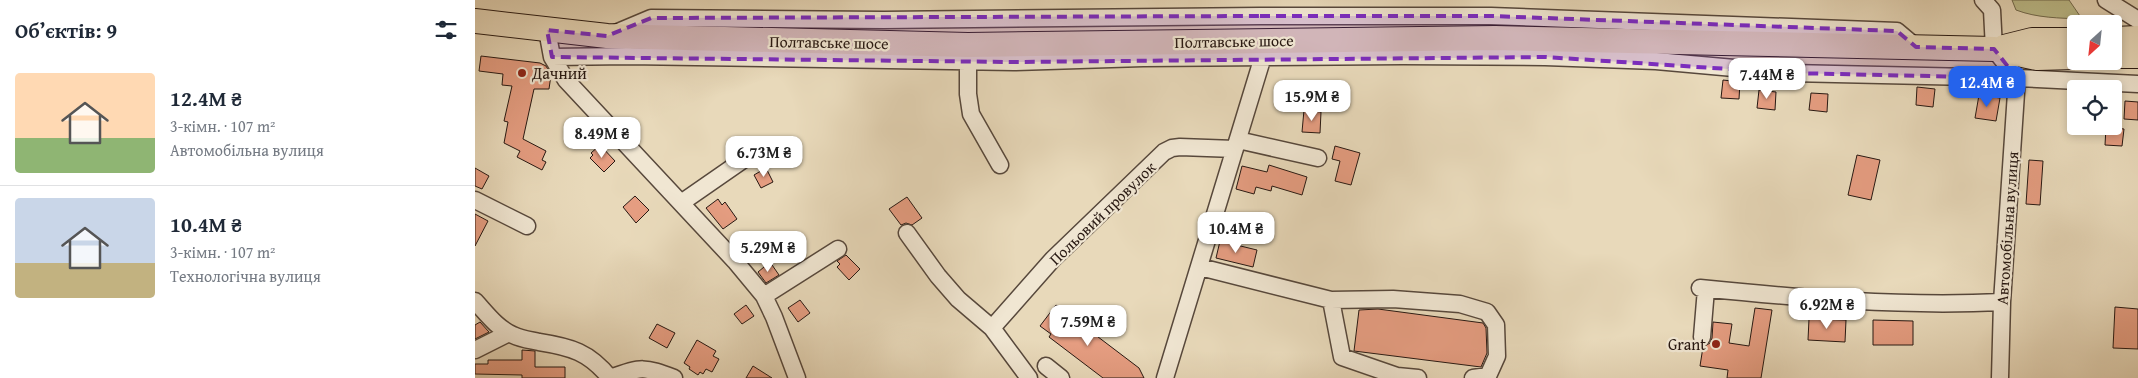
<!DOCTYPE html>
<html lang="uk">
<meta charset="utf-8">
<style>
body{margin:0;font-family:"Gentium Book Plus",serif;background:#f2f2f3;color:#1f2937;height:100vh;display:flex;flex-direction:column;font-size:19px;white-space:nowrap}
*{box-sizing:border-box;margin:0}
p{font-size:16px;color:#747a83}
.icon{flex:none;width:28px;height:28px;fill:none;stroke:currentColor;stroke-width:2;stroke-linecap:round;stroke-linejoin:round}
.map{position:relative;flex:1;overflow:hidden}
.side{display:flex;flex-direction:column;background:#fff;width:475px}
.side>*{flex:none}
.needle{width:32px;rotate:207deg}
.buttons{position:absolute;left:1592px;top:15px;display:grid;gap:10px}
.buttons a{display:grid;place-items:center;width:55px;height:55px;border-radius:5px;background:#fff;box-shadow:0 2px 8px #0003;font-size:25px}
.price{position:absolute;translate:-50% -42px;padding:0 11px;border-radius:10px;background:#fff;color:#222;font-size:16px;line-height:32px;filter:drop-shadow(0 1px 2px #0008)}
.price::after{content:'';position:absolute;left:50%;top:30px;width:15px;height:11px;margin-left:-8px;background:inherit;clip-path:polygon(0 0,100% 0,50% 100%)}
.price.current{background:#2563eb;color:#fff}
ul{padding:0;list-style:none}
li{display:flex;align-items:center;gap:15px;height:125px;padding:0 15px}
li+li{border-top:1px solid #e0e1e3}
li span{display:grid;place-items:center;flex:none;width:140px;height:100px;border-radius:5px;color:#555}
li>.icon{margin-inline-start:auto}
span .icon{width:60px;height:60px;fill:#fffc;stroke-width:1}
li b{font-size:21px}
h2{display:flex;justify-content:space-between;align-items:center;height:60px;padding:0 15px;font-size:21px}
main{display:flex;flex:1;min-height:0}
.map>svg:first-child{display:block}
.green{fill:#bdbd8b;stroke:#726a4e}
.building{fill:#e59d81;stroke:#271812}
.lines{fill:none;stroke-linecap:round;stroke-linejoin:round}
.minor-casing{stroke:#57483c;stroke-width:19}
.highway-casing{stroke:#271812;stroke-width:26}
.minor{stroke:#f0e6d2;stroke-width:16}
.highway{stroke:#e8d9ba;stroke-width:24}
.marked{fill:#7b2cbf;fill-opacity:0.2;stroke:#7b2cbf;stroke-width:4;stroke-dasharray:10 6;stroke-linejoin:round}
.poi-dot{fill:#8f2418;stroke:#f0e6d2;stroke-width:2}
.labels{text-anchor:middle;stroke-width:4.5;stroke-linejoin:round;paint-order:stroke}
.street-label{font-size:16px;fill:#271812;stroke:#f0e6d2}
.poi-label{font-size:16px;fill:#271812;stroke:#f0e6d2;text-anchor:start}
</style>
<main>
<section class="side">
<h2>Об’єктів: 9<svg class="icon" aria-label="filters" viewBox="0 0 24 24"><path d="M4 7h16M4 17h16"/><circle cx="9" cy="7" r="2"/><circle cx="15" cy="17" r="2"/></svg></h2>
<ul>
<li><span style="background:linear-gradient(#ffd9b3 65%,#8fb573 0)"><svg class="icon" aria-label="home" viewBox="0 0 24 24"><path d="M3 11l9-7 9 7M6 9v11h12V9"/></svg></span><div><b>12.4M ₴</b><p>3-кімн. · 107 m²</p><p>Автомобільна вулиця</p></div></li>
<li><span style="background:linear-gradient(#c9d6e8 65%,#c2b280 0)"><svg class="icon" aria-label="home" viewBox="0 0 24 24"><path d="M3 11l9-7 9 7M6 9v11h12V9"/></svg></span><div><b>10.4M ₴</b><p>3-кімн. · 107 m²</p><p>Технологічна вулиця</p></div></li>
</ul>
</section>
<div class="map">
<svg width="1663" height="378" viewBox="0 0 1663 378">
<rect width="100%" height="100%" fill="#e8d9ba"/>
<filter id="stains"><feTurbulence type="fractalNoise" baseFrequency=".004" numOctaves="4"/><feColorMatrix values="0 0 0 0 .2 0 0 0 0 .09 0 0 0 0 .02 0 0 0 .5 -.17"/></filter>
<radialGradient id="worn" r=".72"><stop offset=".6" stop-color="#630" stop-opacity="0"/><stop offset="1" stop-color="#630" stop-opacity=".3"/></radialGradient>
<!-- green -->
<path class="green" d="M1537 0H1594L1607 19C1584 18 1562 18 1541 10Z"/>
<!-- building -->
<path class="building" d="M6 56 65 63 71 66 76 75 74 89H59L48 139 71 151 67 160 71 162 67 170 42 157 45 151 29 143 33 122 29 121 37 86 27 85 28 74 4 71Z
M1248 80 1265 82 1264 99 1246 98Z
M1442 87 1460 89 1458 107 1441 105Z
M1284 90 1301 92 1300 110 1282 108Z
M1336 93 1353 94 1352 112 1334 110Z
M1504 95 1525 98 1521 121 1500 118Z
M1650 101 1663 102V120L1649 119Z
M829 110 846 112 845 133 827 132Z
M1631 127 1649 129 1647 146 1630 145Z
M125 145 140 161 129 172 115 158 118 155 116 153Z
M860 146 885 153 876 185 860 181 865 161 857 159Z
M1382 155 1405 160 1396 200 1373 195Z
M1554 160 1568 161 1565 205 1551 204Z
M794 165 832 177 827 195 797 186 796 191 781 187 779 194 761 189 767 166 792 172Z
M0 168 14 176 7 189 0 186Z
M291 168 298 182 286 188 279 175Z
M160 196 174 210 161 223 148 207Z
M432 197 447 218 437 225 431 223 426 225 414 209Z
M243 199 247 205 250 202 262 219 248 229 231 208Z
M0 214 13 221 0 246Z
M745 241 782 250 778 267 741 258Z
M371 255 385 269 374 280 362 267 365 264 362 261Z
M295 262 304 275 291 283 283 272Z
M325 300 335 313 323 322 313 308Z
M271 305 279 316 267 324 259 314Z
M581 305 664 368 669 378H628L574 337 576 334 565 326Z
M1640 307 1663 309V349L1638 348Z
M1280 308 1297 310 1286 378H1252L1253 370 1225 366 1228 347 1235 343 1237 338 1238 322 1257 324 1254 343 1274 346Z
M903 309 1008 323 1011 328 1012 353 1006 367 879 351 884 310Z
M1334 319 1371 320 1370 342 1333 340Z
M1398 320 1438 321V345H1398Z
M5 322 14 332 0 339V325Z
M182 324 200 333 192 348 174 338Z
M222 340 241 351 238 356 244 359 237 372 231 369 228 374 225 372 223 375 214 369 215 367 209 363Z
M47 350 60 351V367H90V378H47V375L0 374V364H13V360H47Z
M278 366 297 378H271Z"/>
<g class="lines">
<!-- minor casing -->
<g class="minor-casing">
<path id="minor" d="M1508 0 1517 10 1519 49 1542 78
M1631 0 1663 20
M72 30 77 57 91 80 260 261 289 296 299 317 322 378
M138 34 176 18 409 20 785 16H1016L1422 31 1441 47
M77 57 153 56 539 62 668 58 928 56 1070 57 1181 61 1315 73 1542 78 1663 84
M493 61V94L496 114 525 165
M763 140 843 158
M0 200 52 226
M206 203 268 160
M432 233 463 276 483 299 517 328 554 378
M725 267 856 300 918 299 985 304 1012 312 1021 325 1022 356 1013 376 998 378
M1225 288C1325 298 1426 307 1527 302
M289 296 363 249
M856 300 867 357 922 376 943 378
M0 301C12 314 22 328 38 335 46 339 55 340 64 342 96 347 114 352 135 378
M517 328 578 259 689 152 697 148 705 147 760 149
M1227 337 1231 289
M0 350 34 333
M571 366 586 378
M136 378C166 366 170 367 199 378
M690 378 790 50
M1525 378 1527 302 1542 78"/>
</g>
<!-- highway casing -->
<g class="highway-casing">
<path id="highway" d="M0 21 132 36 493 45 1020 38 1519 49 1562 58 1601 57
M1639 39 1663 38
M1529 47 1557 40H1601
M1639 56H1663"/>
</g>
<!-- minor -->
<use href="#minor" class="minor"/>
<!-- highway -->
<use href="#highway" class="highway"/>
</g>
<!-- marked area -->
<path class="marked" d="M785 16H1016L1422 31 1441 47 1519 49 1542 78 1315 73 1070 57 539 62 77 57 72 30 132 36 176 18Z"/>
<!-- markers -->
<g class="poi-dot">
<circle cx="47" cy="73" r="5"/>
<circle cx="1241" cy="344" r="5"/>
</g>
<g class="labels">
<!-- street labels -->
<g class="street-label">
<text transform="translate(759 41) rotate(-1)" y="6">Полтавське шосе</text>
<text transform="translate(354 42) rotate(1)" y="6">Полтавське шосе</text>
<text transform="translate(627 213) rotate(-44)" y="6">Польовий провулок</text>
<text transform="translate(1532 228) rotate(-86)" y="6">Автомобільна вулиця</text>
</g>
<!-- poi labels -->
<g class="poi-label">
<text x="57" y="79">Дачний</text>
<text x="1231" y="350" text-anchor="end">Grant</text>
</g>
</g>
<rect width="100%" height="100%" filter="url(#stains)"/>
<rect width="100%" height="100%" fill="url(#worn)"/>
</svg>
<div class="buttons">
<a><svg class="needle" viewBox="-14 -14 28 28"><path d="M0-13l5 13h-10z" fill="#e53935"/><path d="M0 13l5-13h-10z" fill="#747a83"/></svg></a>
<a><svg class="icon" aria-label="locate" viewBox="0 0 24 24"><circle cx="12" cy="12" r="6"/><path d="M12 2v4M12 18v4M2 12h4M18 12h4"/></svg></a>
</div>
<b class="price" style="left:1292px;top:100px">7.44M ₴</b>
<b class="price current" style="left:1512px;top:108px">12.4M ₴</b>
<b class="price" style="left:837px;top:122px">15.9M ₴</b>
<b class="price" style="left:127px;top:159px">8.49M ₴</b>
<b class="price" style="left:289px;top:178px">6.73M ₴</b>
<b class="price" style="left:761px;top:254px">10.4M ₴</b>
<b class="price" style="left:293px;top:273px">5.29M ₴</b>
<b class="price" style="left:1352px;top:330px">6.92M ₴</b>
<b class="price" style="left:613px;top:347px">7.59M ₴</b>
</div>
</main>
